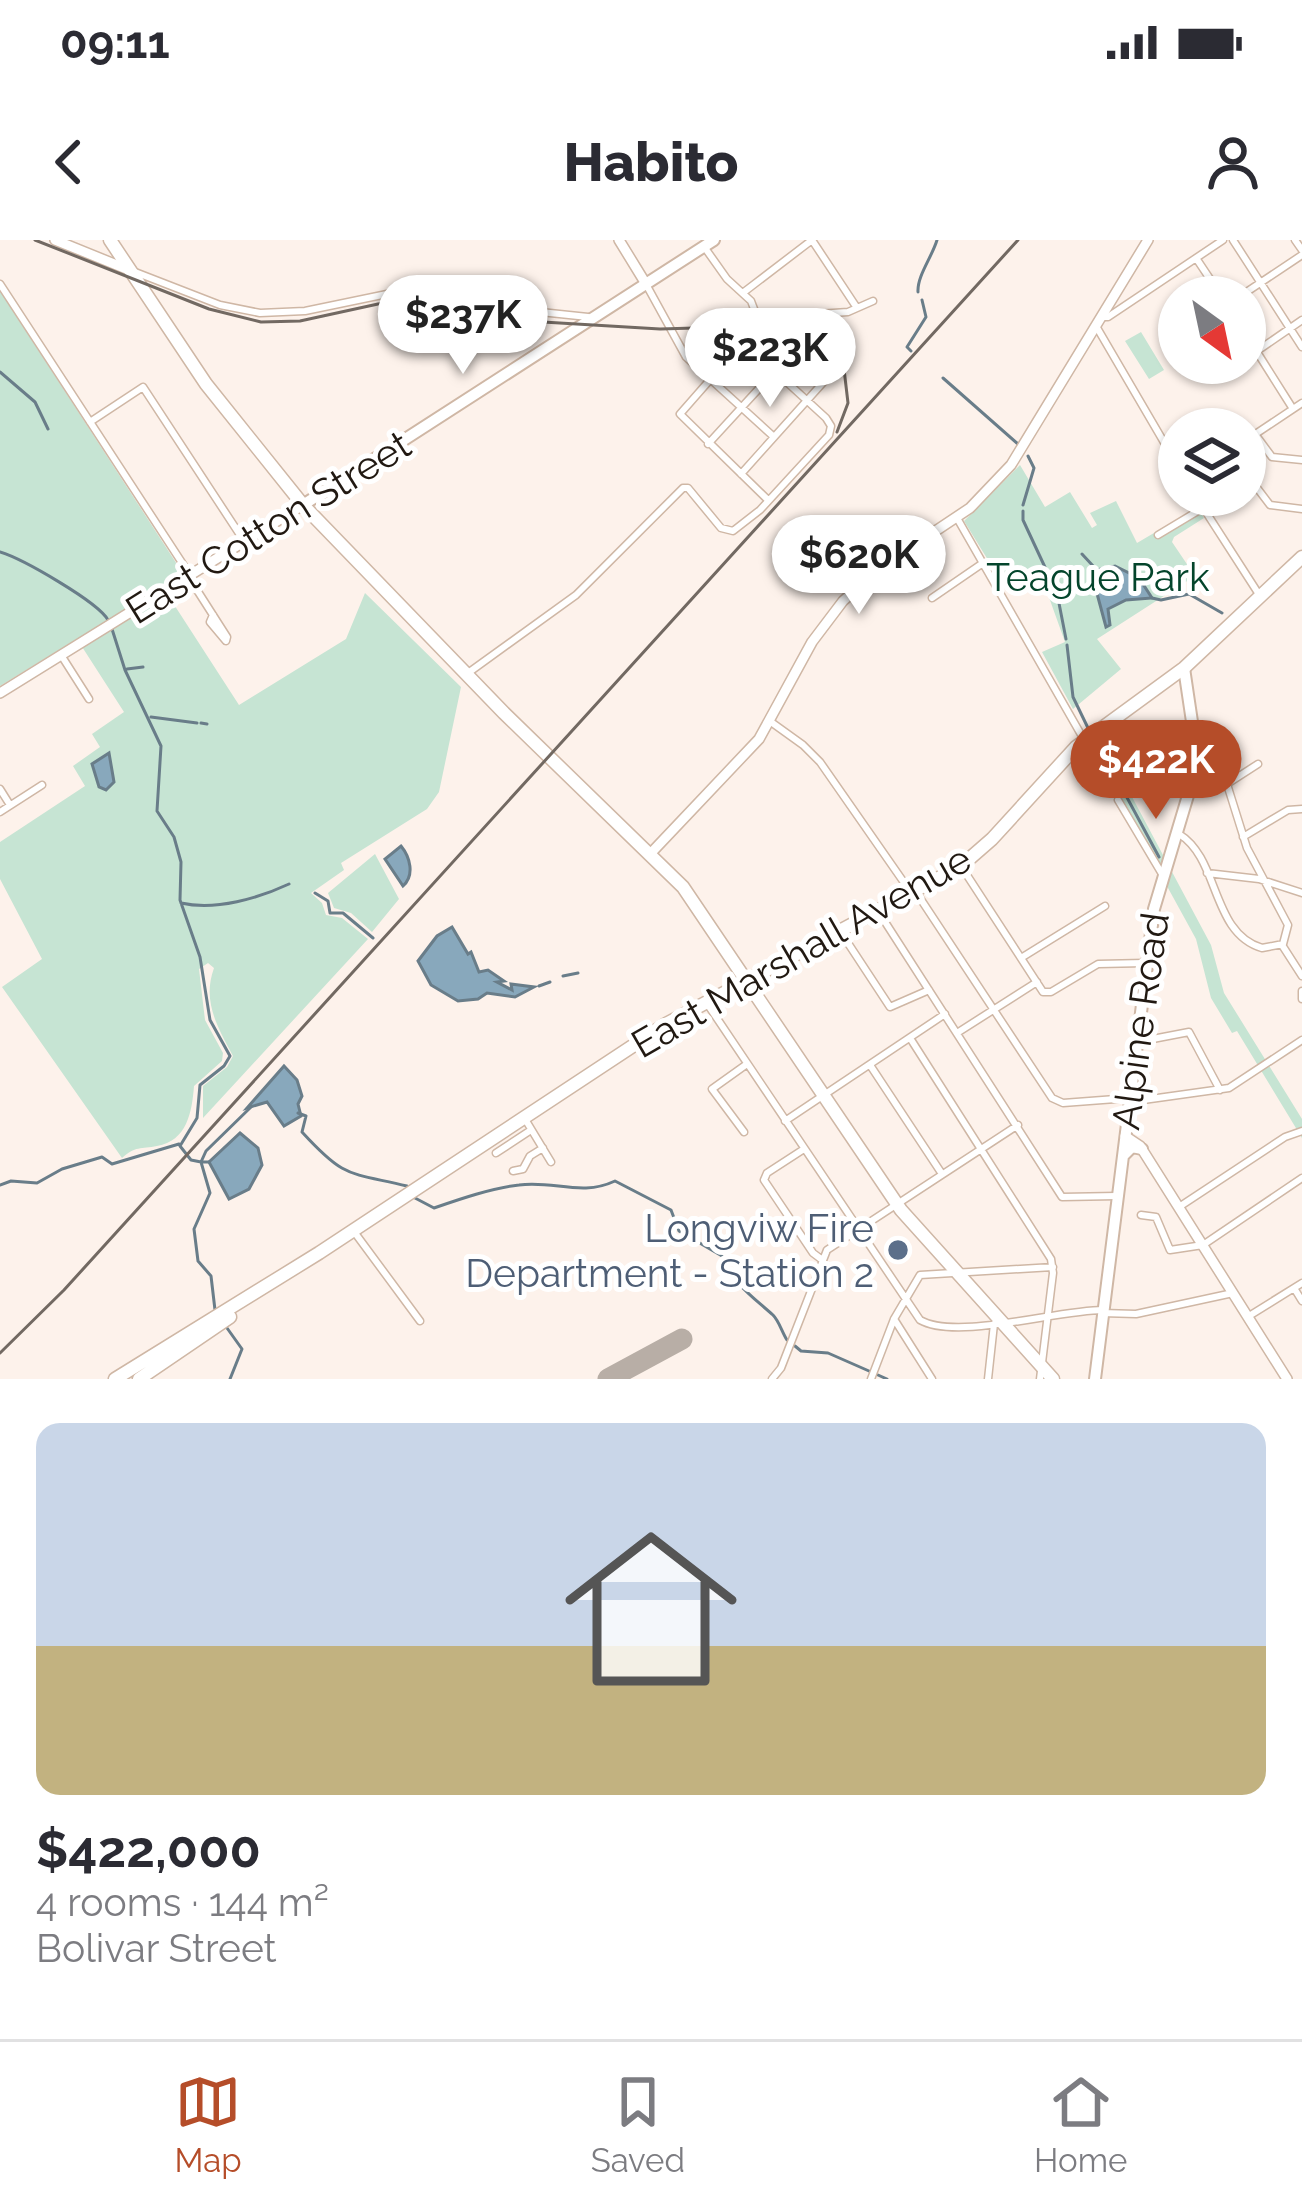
<!DOCTYPE html>
<meta charset="utf-8">
<style>
body{margin:0;font-family:Raleway,sans-serif;background:#f2f2f3;color:#2b2b33;height:100vh;display:flex;flex-direction:column;font-size:45px;white-space:nowrap}
*{box-sizing:border-box;margin:0}
p{font-size:39px;color:#7c7c81}
.icon{flex:none;width:66px;height:66px;fill:none;stroke:currentColor;stroke-width:2;stroke-linecap:round;stroke-linejoin:round}
.map{position:relative;height:1139px;overflow:hidden}
.panel{display:flex;flex-direction:column;background:#fff;flex:1}
.panel>*{flex:none}
.needle{width:78px;rotate:147deg}
.buttons{position:absolute;left:1158px;top:36px;display:grid;gap:24px}
.buttons a{display:grid;place-items:center;width:108px;height:108px;border-radius:50%;background:#fff;box-shadow:0 3px 9px #0004;font-size:60px}
.price{position:absolute;translate:-50% -102px;padding:0 27px;border-radius:42px;background:#fff;color:#222;font-size:39px;line-height:78px;filter:drop-shadow(0 3px 6px #0008)}
.price::after{content:'';position:absolute;left:50%;top:72px;width:36px;height:27px;margin-left:-18px;background:inherit;clip-path:polygon(0 0,100% 0,50% 100%)}
.price.active{background:#b54d29;color:#fff}
ul{padding:0;list-style:none}
li{display:grid;align-content:center;gap:24px;height:636px;padding:0 36px}
li+li{border-top:3px solid #e1e1e2}
li span{display:grid;place-items:center;height:372px;border-radius:24px;color:#555}
li>.icon{margin-inline-start:auto}
span .icon{width:216px;height:216px;fill:#fffc;stroke-width:1}
li b{font-size:51px}
.status{display:flex;justify-content:space-between;align-items:center;height:84px;padding:0 60px;background:#fff;direction:ltr}
.status svg{height:33px;fill:currentColor}
header{display:flex;justify-content:space-between;align-items:center;height:156px;padding:0 36px;background:#fff;font-size:54px;font-weight:800}
.menu{display:flex;justify-content:space-around;align-items:center;height:168px;border-top:3px solid #e1e1e2;background:#fff;font-size:33px;color:#7c7c81}
.menu a{display:grid;justify-items:center;gap:6px}
.menu .active{color:#b54d29}
.map>svg:first-child{display:block}
.green{fill:#c6e4d3}
.water{fill:#88a8bc;stroke:#697d89;stroke-width:3}
.lines{fill:none;stroke-linecap:round;stroke-linejoin:round}
.stream{stroke:#697d89;stroke-width:3}
.runway{stroke:#b8aea6;stroke-width:21}
.minor-casing{stroke:#cfb7a5;stroke-width:9}
.tertiary-casing{stroke:#cfb7a5;stroke-width:12}
.secondary-casing{stroke:#cfb7a5;stroke-width:14}
.primary-casing{stroke:#cfb7a5;stroke-width:15}
.minor{stroke:#fff;stroke-width:6}
.tertiary{stroke:#fff;stroke-width:9}
.secondary{stroke:#fff;stroke-width:10}
.primary{stroke:#fff;stroke-width:12}
.rail{stroke:#726962;stroke-width:3}
.service-dot{fill:#5c6f8a;stroke:#fff;stroke-width:4.5}
.labels{text-anchor:middle;stroke-width:10;stroke-linejoin:round;paint-order:stroke}
.street-label{font-size:39px;fill:#211912;stroke:#fff}
.park-label{font-size:39px;fill:#04452c;stroke:#fff}
.service-label{font-size:39px;fill:#4e5e75;stroke:#fff;text-anchor:end}
</style>
<div class="status"><b>09:11</b><svg viewBox="0 0 49 12"><path d="M0 12V9h3v3zM5 12V6h3v6zM10 12V3h3v9zM15 12V0h3v12zM26 1h20v11H26zM47 4h2v5h-2z"/></svg></div>
<header><svg class="icon" aria-label="back" viewBox="0 0 24 24"><path d="M15 5l-7 7 7 7"/></svg>Habito<svg class="icon" aria-label="person" viewBox="0 0 24 24"><circle cx="12" cy="8" r="4"/><path d="M4 21q1-7 8-7t8 7"/></svg></header>
<div class="map">
<svg width="1302" height="1139" viewBox="0 0 1302 1139">
<rect width="100%" height="100%" fill="#fdf2eb"/>
<!-- green -->
<path class="green" d="M0 51 182 332 162 346 239 465 346 399 365 353 461 447 439 552 427 569 341 623 344 630 311 653 322 663 326 675 342 678 368 699 203 878V846L227 827 233 816C217 786 202 761 214 728L208 723 199 729 205 780 223 813 222 821 194 846C192 872 187 901 157 906 141 909 135 906 122 918L2 747 42 719 0 639V602L85 546 73 526 100 507 92 494 124 472 77 399 0 446Z
M1141 92 1164 130 1149 139 1125 101Z
M1020 225 1045 267 1070 252 1092 288 1097 285 1090 273 1116 261 1137 303 1198 267 1204 278 1174 297 1172 302 1195 336 1097 399 1121 429 1073 469 1042 412 1065 402 1046 349 1036 354 1025 335 1004 346 964 281Z
M1099 495 1211 705 1224 753 1302 879V898L1237 791 1232 793 1211 758 1196 699 1089 504Z
M375 614 399 659 372 692 351 673 334 668 328 653Z"/>
<!-- water -->
<path class="water" d="M1115 326 1139 338 1152 358 1126 360 1108 369 1110 385 1106 387 1092 335 1096 330Z
M109 513 114 542 106 550 99 547 92 524Z
M401 606C410 617 415 635 403 646L385 619Z
M452 687 468 714 471 712 479 732 488 730 504 741 497 742 512 750 511 744 534 747 515 757 487 753 478 759 458 761 431 745 418 721 437 696Z
M284 826 297 840 302 856 298 864 301 876 284 886 267 862 247 868Z
M240 893 258 908 262 925 249 949 229 959 209 922Z"/>
<g class="lines">
<!-- stream -->
<path class="stream" d="M918 52C917 36 932 17 937 0
M911 111 907 107 926 77 922 60
M0 132 35 162 48 189
M943 138 1018 204
M1023 265 1034 228 1028 216
M1023 271V280L1057 353 1066 399
M0 312C23 319 98 362 108 380
M1082 314 1094 327
M1152 358 1161 360 1189 354 1222 373
M112 389 125 430 161 506 157 571 174 597 181 622 180 660 200 717 210 780 230 816 224 826 200 845 197 878 180 906 191 920 201 922 206 911 251 867
M1067 405 1073 457 1088 488
M127 429 143 427
M151 477 197 483
M201 483 207 484
M1096 500 1159 617
M315 653 328 661 330 673H343L373 698
M181 663C216 671 259 658 289 644
M563 736 578 733
M539 746 550 742
M298 873 306 876 302 892C345 939 348 932 407 946
M209 922H201L210 953 194 989 198 1021 211 1036 215 1070
M0 945 11 941 37 943 62 929 102 917 112 924 179 904
M415 958 434 968C460 959 492 948 519 945 554 940 581 957 615 941L671 970 679 991 722 1016C732 1043 753 1057 773 1075 779 1081 782 1092 787 1100
M227 1088 242 1109 230 1139
M795 1106 801 1111 828 1113 869 1131
M878 1135 887 1139"/>
<!-- runway -->
<path class="runway" d="M608 1139 682 1099"/>
<!-- minor casing -->
<g class="minor-casing">
<path id="minor" d="M812 0 857 68
M1233 0 1302 107
M1295 0 1302 10
M705 8 727 39 751 61 759 82
M1196 18 1222 57
M135 32 220 65 260 73 305 71 416 48 449 52 512 69 588 77
M0 44 190 335
M647 46 686 117 774 197
M744 52 812 0
M1239 57 1302 15
M1101 77H1108L1223 0
M760 78 848 72 873 61
M758 85 680 174 768 260
M1096 86 1179 228
M1245 93 1293 169
M1257 111 1302 80
M90 182 143 147 244 301
M1255 194 1272 217 1302 220
M1245 201 1302 163
M708 204 775 131 814 105
M1245 232 1270 265 1302 269
M741 234 837 127C819 97 787 96 758 85
M1195 255 1260 356
M957 278 1083 498
M900 292 911 308
M1158 295 1203 268
M188 336 227 397 226 401 210 382 213 375
M932 358 983 323
M61 415 89 459
M468 433 576 355 683 248H688L721 288 733 291 760 270 829 195 831 186 826 178 742 101
M771 482 803 505 820 522 912 654
M1227 544 1258 524
M0 549 10 565
M1118 560 1162 634
M0 572 42 545
M1179 594C1220 619 1211 693 1262 708L1283 704 1288 685 1247 608 1226 541 1198 522
M1243 597 1288 570 1302 569
M961 626 1043 752H1051L1098 724 1145 723
M1207 633 1259 639 1302 653
M916 652 1052 858 1063 863 1129 858
M878 671 1062 957 1117 956
M840 691 890 767 929 750
M1282 705 1302 736
M1021 718 1105 666
M1302 751V759
M708 765 920 1080C957 1101 1057 1070 1103 1070
M957 793 1037 742
M910 798 1051 1019 1053 1033 1040 1139
M1137 802 1189 792 1220 850
M870 825 942 934
M1129 862 1229 848 1302 800
M525 879 551 922
M785 881 945 774
M744 892 712 849 747 824
M804 909 767 933 764 940 813 1013 821 1019
M496 913 531 890
M513 931 523 929 530 916 543 908
M1179 967 1285 897 1302 891
M1141 975 1156 977 1170 1010 1203 1005 1302 938
M355 993 420 1081
M1294 1048 1302 1061
M1102 1073 1136 1074 1233 1053
M1249 1076 1302 1043
M894 1079 932 1139
M772 1139 781 1128 827 1010 1018 885
M871 1139 894 1079 920 1035 1053 1027
M988 1139 994 1084"/>
</g>
<!-- tertiary casing -->
<g class="tertiary-casing">
<path id="tertiary" d="M55 0 129 30
M619 0 646 44
M0 453 303 265
M651 613 759 499 812 402 843 361 880 328 970 268 1011 225 1148 0
M1125 896 1140 906 1287 1139"/>
</g>
<!-- secondary casing -->
<g class="secondary-casing">
<path id="secondary" d="M303 265 714 0
M1124 915 1132 907 1142 909
M1095 1139 1154 669 1198 522 1184 428"/>
</g>
<!-- primary casing -->
<g class="primary-casing">
<path id="primary" d="M110 0 206 144 303 265 504 473 683 647 901 970 1053 1139
M115 1139 319 1013 666 784 961 626 992 599 1076 507 1184 428 1302 317
M139 1139 230 1077"/>
</g>
<!-- minor -->
<use href="#minor" class="minor"/>
<!-- tertiary -->
<use href="#tertiary" class="tertiary"/>
<!-- secondary -->
<use href="#secondary" class="secondary"/>
<!-- primary -->
<use href="#primary" class="primary"/>
<!-- rail -->
<path class="rail" d="M35 0 209 69 261 82 300 81 378 64 417 60 543 82 660 89 796 85 825 101 844 129 848 163 837 192
M0 1113 64 1050 1018 0"/>
</g>
<!-- markers -->
<circle class="service-dot" cx="898" cy="1010" r="12"/>
<g class="labels">
<!-- street labels -->
<g class="street-label">
<text transform="translate(268 287) rotate(-32)" y="14">East Cotton Street</text>
<text transform="translate(801 711) rotate(-30)" y="14">East Marshall Avenue</text>
<text transform="translate(1140 781) rotate(-82)" y="14">Alpine Road</text>
</g>
<!-- park labels -->
<g class="park-label">
<text x="1098" y="351">Teague Park</text>
</g>
<!-- service labels -->
<g class="service-label">
<text x="874" y="1002">Longviw Fire<tspan x="874" dy="45">Department - Station 2</tspan></text>
</g>
</g>
</svg>
<div class="buttons">
<a><svg class="needle" viewBox="-14 -14 28 28"><path d="M0-13l5 13h-10z" fill="#e53935"/><path d="M0 13l5-13h-10z" fill="#7c7c81"/></svg></a>
<a><svg class="icon" aria-label="layers" viewBox="0 0 24 24"><path d="M12 4l9 5-9 5-9-5zM3 14l9 5 9-5"/></svg></a>
</div>
<b class="price" style="left:463px;top:137px">$237K</b>
<b class="price" style="left:770px;top:170px">$223K</b>
<b class="price" style="left:859px;top:377px">$620K</b>
<b class="price active" style="left:1156px;top:582px">$422K</b>
</div>
<section class="panel">
<ul>
<li><span style="background:linear-gradient(#c9d6e8 60%,#c2b280 0)"><svg class="icon" aria-label="home" viewBox="0 0 24 24"><path d="M3 11l9-7 9 7M6 9v11h12V9"/></svg></span><div><b>$422,000</b><p>4 rooms · 144 m²</p><p>Bolivar Street</p></div></li>
</ul>
</section>
<nav class="menu">
<a class="active"><svg class="icon" aria-label="map" viewBox="0 0 24 24"><path d="M3 6l6-2 6 2 6-2v14l-6 2-6-2-6 2zM9 4v14M15 6v14"/></svg>Map</a>
<a><svg class="icon" aria-label="saved" viewBox="0 0 24 24"><path d="M7 4h10v16l-5-4-5 4z"/></svg>Saved</a>
<a><svg class="icon" aria-label="home" viewBox="0 0 24 24"><path d="M3 11l9-7 9 7M6 9v11h12V9"/></svg>Home</a>
</nav>
